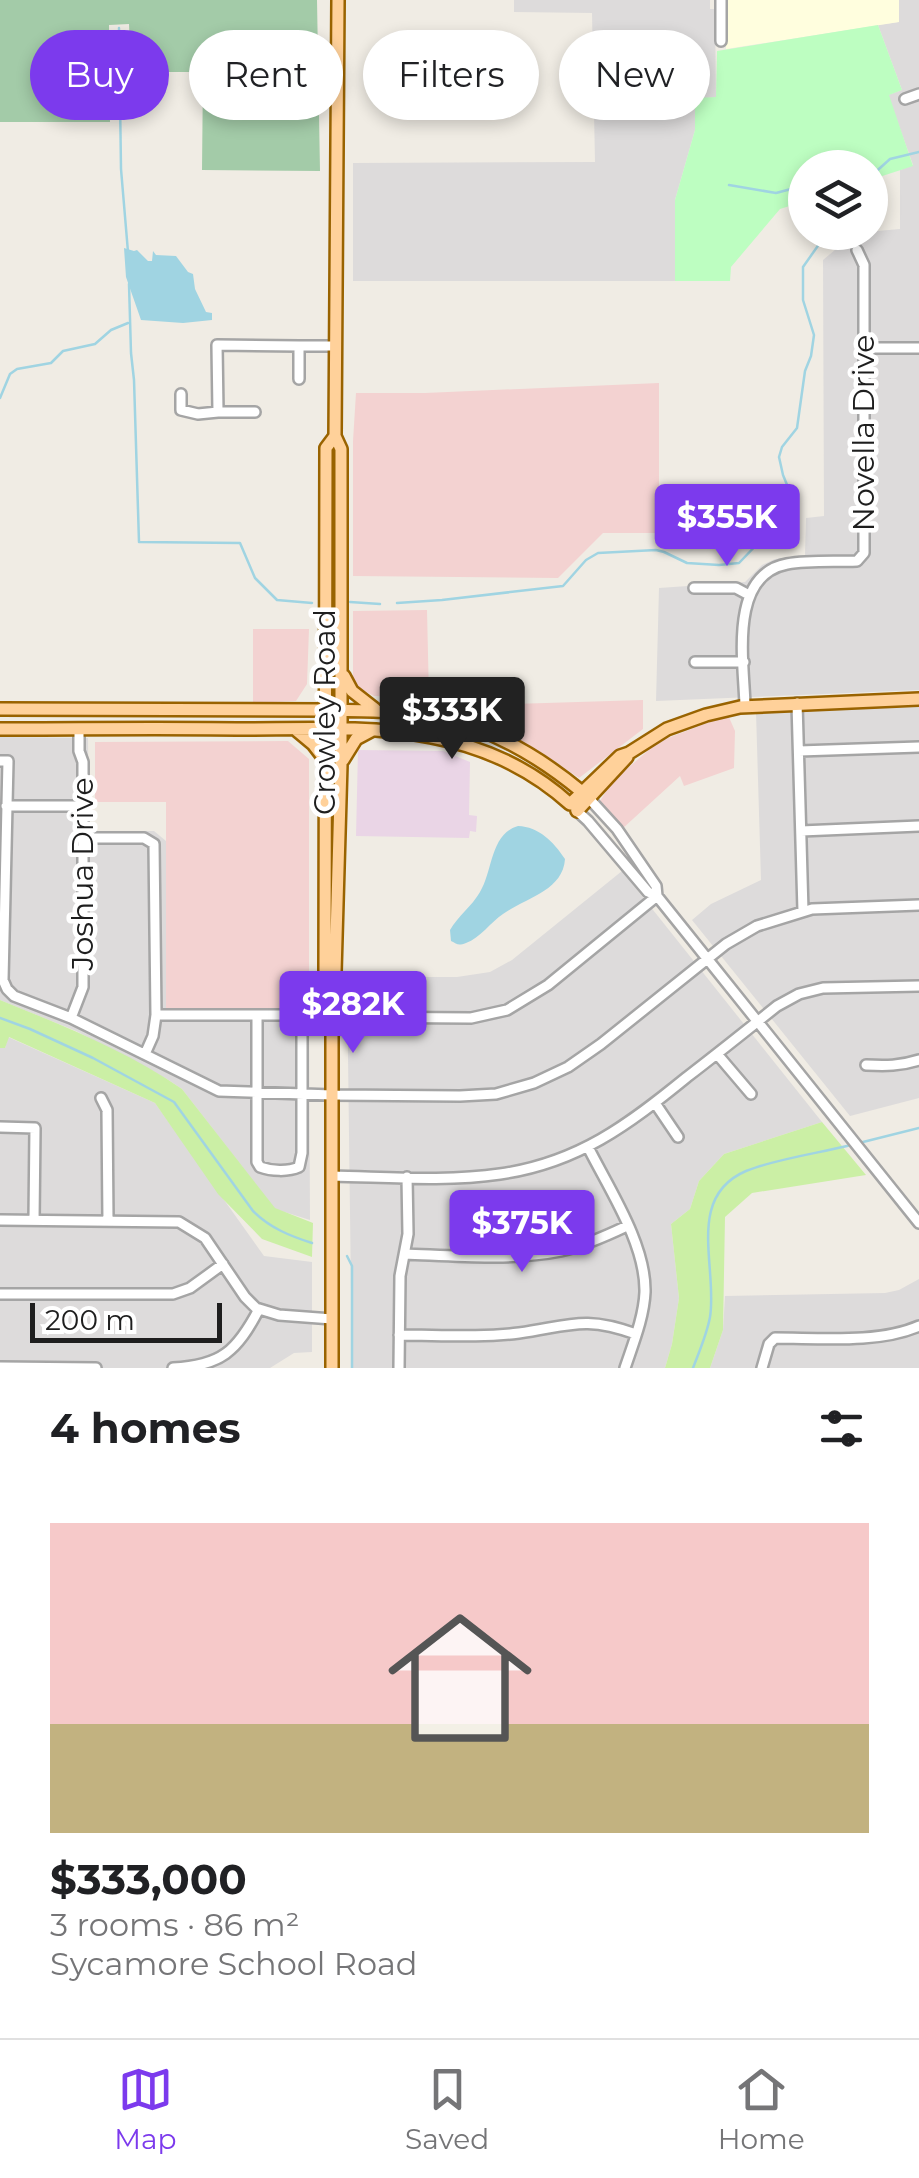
<!DOCTYPE html>
<meta charset="utf-8">
<style>
body{margin:0;font-family:Montserrat,sans-serif;background:#f6f6f6;color:#202124;height:100vh;display:flex;flex-direction:column;font-size:38px;white-space:nowrap}
*{box-sizing:border-box;margin:0}
p{font-size:32px;color:#757577}
.icon{flex:none;width:55px;height:55px;fill:none;stroke:currentColor;stroke-width:2;stroke-linecap:round;stroke-linejoin:round}
.map{position:relative;height:1368px;overflow:hidden}
.panel{display:flex;flex-direction:column;background:#fff;flex:1}
.panel>*{flex:none}
.banner{position:absolute;left:30px;top:30px;width:860px;height:90px;display:flex;gap:20px}
.tools{position:absolute;left:788px;top:150px;display:grid;gap:20px}
.tools a{display:grid;place-items:center;width:100px;height:100px;border-radius:50%;background:#fff;box-shadow:0 5px 15px #0003;font-size:50px}
.scale{position:absolute;left:30px;bottom:25px;width:192px;box-sizing:border-box;padding-left:10px;border:5px solid #1e1e1e;border-top:0;font-size:28px;line-height:35px;white-space:nowrap;color:#1e1e1e;-webkit-text-stroke:8px #fff;paint-order:stroke}
.price{position:absolute;translate:-50% -85px;padding:0 22px;border-radius:10px;background:#7c3aed;color:#fff;font-size:32px;line-height:65px;filter:drop-shadow(0 2px 5px #0008)}
.price::after{content:'';position:absolute;left:50%;top:60px;width:30px;height:22px;margin-left:-15px;background:inherit;clip-path:polygon(0 0,100% 0,50% 100%)}
.price.current{background:#222;color:#fff}
ul{padding:0;list-style:none}
li{display:grid;align-content:center;gap:20px;height:530px;padding:0 50px}
li span{display:grid;place-items:center;height:310px;border-radius:0px;color:#555}
li>.icon{margin-inline-start:auto}
span .icon{width:180px;height:180px;fill:#fffc;stroke-width:1}
li b{font-size:42px}
h2{display:flex;justify-content:space-between;align-items:center;height:120px;padding:0 50px;font-size:42px}
.pill{padding:0 35px;border-radius:45px;background:#fff;box-shadow:0 5px 15px #0003;font-size:35px;line-height:90px}
.pill.current{background:#7c3aed;color:#fff}
.tab-bar{display:flex;justify-content:space-around;align-items:center;height:140px;border-top:2px solid #e0e0e0;background:#fff;font-size:28px;color:#757577}
.tab-bar a{display:grid;justify-items:center;gap:5px}
.tab-bar .current{color:#7c3aed}
.map>svg:first-child{display:block}
.residential{fill:#dddbdb}
.commercial{fill:#f3d2d1}
.industrial{fill:#ead5e6}
.education{fill:#fffede}
.grass{fill:#cbefa5}
.cemetery{fill:#a3cba8}
.park{fill:#bdfec1}
.water{fill:#a0d4e2}
.lines{fill:none;stroke-linecap:round;stroke-linejoin:round}
.stream{stroke:#a0d4e2;stroke-width:2.5}
.minor-casing{stroke:#a5a5a5;stroke-width:14}
.major-casing{stroke:#996300;stroke-width:16}
.minor{stroke:#fff;stroke-width:9}
.major{stroke:#ffd19a;stroke-width:11}
.labels{text-anchor:middle;stroke-width:9;stroke-linejoin:round;paint-order:stroke}
.street-label{font-size:30px;fill:#1e1e1e;stroke:#fff}
</style>
<div class="map">
<svg width="919" height="1368" viewBox="0 0 919 1368">
<rect width="100%" height="100%" fill="#f0ece4"/>
<!-- residential -->
<path class="residential" d="M514 0H710V9H715L716 97 695 99V130L675 200V281H353V163L595 162 592 13 514 12Z
M899 0H919V690L656 701 659 588 745 582 762 565 775 559 805 555 806 518 824 516 823 260 855 233 900 229V170L913 165 888 95 902 90 878 25 899 22Z
M919 707V1098L850 1116 692 920 711 904 761 880 756 712Z
M0 737 88 738 89 831H154L166 841 167 1008H309L310 1220 275 1209 182 1089 167 1079 76 1031 0 1000Z
M622 871 822 1122 724 1154 699 1181 690 1209 671 1224 679 1298 672 1344 665 1368H352L347 977H457L490 972 512 960Z
M8 1037 155 1103 264 1256 312 1262V1352L294 1353 270 1368H0V1048H5Z
M919 1279V1368H710L723 1330 725 1296 885 1293 899 1290Z"/>
<!-- commercial -->
<path class="commercial" d="M659 383V533H603L558 578 353 576V441L356 393H425Z
M427 610 429 698 374 696 362 690 353 680V611Z
M253 629H309L307 684 296 701 253 703Z
M643 700V729L579 778 534 748 504 733 513 704Z
M728 715 735 731 734 768 684 786 680 776 622 829 600 801 612 782 651 748 668 738Z
M288 741 309 759V1008H166V802H95V742Z"/>
<!-- industrial -->
<path class="industrial" d="M358 750 443 751 470 762 469 815 477 816 476 832 470 831 469 838 356 836Z"/>
<!-- education -->
<path class="education" d="M726 0H899V22L726 49Z"/>
<!-- grass -->
<path class="grass" d="M0 1000C62 1025 127 1051 182 1089L275 1208 313 1223 312 1257 262 1239 218 1194 155 1103 9 1037 5 1048H0Z
M822 1122 866 1175 752 1193 725 1217 723 1330 710 1368H665L672 1344 679 1298 671 1224 690 1209 699 1181 724 1154Z"/>
<!-- cemetery -->
<path class="cemetery" d="M0 0H317L320 171 202 170 203 72H131L129 24 109 25 110 122H0Z"/>
<!-- park -->
<path class="park" d="M878 25 902 90 889 95 913 166 870 180V168H805V201L780 209 731 267 730 281H675V200L695 130V98L716 97 717 51Z"/>
<!-- water -->
<path class="water" d="M124 248 134 251 137 250 148 261H152L153 251 156 255 176 256 188 272 193 274 195 289 206 312 212 313V320L183 323 141 320 126 277Z
M518 826C539 827 553 841 565 859 563 891 525 898 503 914 491 922 480 938 466 943 458 946 457 944 451 941L450 930C458 916 472 906 480 892 493 871 490 834 518 826Z"/>
<g class="lines">
<!-- stream -->
<path class="stream" d="M119 28 121 169 128 252
M870 177 890 159 919 152
M729 185 776 193 791 189 805 192
M129 284 131 353 134 380 139 542 240 543 255 578 277 600 312 603
M0 398 10 374 17 369 51 363 63 351 95 344 111 330 128 323
M350 602 380 604
M397 603 442 600 563 586 586 560 598 553 656 550 664 552 687 563 719 565 739 563 766 535 792 497 783 475 779 457 782 447 797 428 805 371 811 356 814 335 803 300V267L822 240 824 232
M0 1018 30 1029 93 1058 174 1102 253 1211C270 1228 290 1236 312 1243
M859 1143 919 1128
M347 1256 352 1266V1368
M693 1368C699 1352 707 1334 710 1317 718 1268 685 1197 746 1171 775 1159 820 1153 851 1145"/>
<!-- minor casing -->
<g class="minor-casing">
<path id="minor" d="M721 41V0
M905 99 919 94
M299 346H335
M864 348H919
M181 394V410L198 414 218 412 217 345 299 346V379
M218 412H255
M694 588H736L749 595
M695 662H744
M797 703 803 911
M745 706C744 663 728 575 787 564 809 560 834 562 857 561L864 553V265L857 250
M799 751 919 747
M0 761H8L3 980 7 989 14 996 71 1018 219 1091 332 1095 460 1096 496 1094 534 1083 568 1067 601 1044 726 944 757 926 812 909 919 905
M585 794 617 829 656 886 657 896
M6 806H83
M576 810 588 821 648 892 657 896 919 1223
M801 831 919 826
M83 838H144L154 844 156 1015 153 1036 145 1054
M156 1015H290L300 1018 302 1028V1153L299 1167C288 1172 271 1171 260 1167L257 1162V1015
M332 1017 471 1018 507 1010 548 985 657 896
M71 1018 83 987V762L79 751V729
M717 1054 751 1094
M866 1065C886 1066 900 1066 919 1060
M101 1098 107 1110 108 1221
M655 1103 678 1137
M0 1127 35 1128 34 1220
M588 1147C609 1189 646 1244 645 1292 644 1317 633 1344 625 1368
M332 1176C387 1177 446 1182 500 1174 578 1163 628 1125 687 1077 717 1054 747 1030 777 1006L799 994 823 988 919 986
M0 1220 179 1222 205 1238 245 1297 256 1308 279 1315 332 1319
M405 1254C456 1256 511 1261 561 1251 584 1246 606 1236 627 1226
M0 1294H173L190 1288 223 1264
M399 1335C439 1335 479 1338 519 1333 569 1326 584 1315 636 1334
M769 1344 775 1338C819 1338 878 1344 919 1326
M0 1367 96 1368
M173 1368C221 1366 237 1351 259 1309
M399 1368 400 1276 408 1234 407 1177
M762 1368 769 1344"/>
</g>
<!-- major casing -->
<g class="major-casing">
<path id="major" d="M344 676 352 691 375 709
M0 709 325 710C362 711 400 710 436 717 490 728 540 757 582 792
M0 729C79 729 158 728 237 729 357 729 474 717 570 804L620 756 629 753 667 729 706 715 740 707 919 699
M295 729 313 744 323 757
M343 760 356 739 371 731
M577 811 627 757
M330 990 335 972 341 764V449L335 436 338 0
M332 1368V1017L325 973 326 448 335 436"/>
</g>
<!-- minor -->
<use href="#minor" class="minor"/>
<!-- major -->
<use href="#major" class="major"/>
</g>
<g class="labels">
<!-- street labels -->
<g class="street-label">
<text transform="translate(864 433) rotate(-90)" y="10">Novella Drive</text>
<text transform="translate(325 712) rotate(-90)" y="10">Crowley Road</text>
<text transform="translate(83 874) rotate(-90)" y="10">Joshua Drive</text>
</g>
</g>
</svg>
<div class="tools">
<a><svg class="icon" aria-label="layers" viewBox="0 0 24 24"><path d="M12 4l9 5-9 5-9-5zM3 14l9 5 9-5"/></svg></a>
</div>
<div class="scale">200 m</div>
<b class="price" style="left:727px;top:569px">$355K</b>
<b class="price current" style="left:452px;top:762px">$333K</b>
<b class="price" style="left:353px;top:1056px">$282K</b>
<b class="price" style="left:522px;top:1275px">$375K</b>
<div class="banner">
<a class="pill current">Buy</a>
<a class="pill">Rent</a>
<a class="pill">Filters</a>
<a class="pill">New</a>
</div>
</div>
<section class="panel">
<h2>4 homes<svg class="icon" aria-label="filters" viewBox="0 0 24 24"><path d="M4 7h16M4 17h16"/><circle cx="9" cy="7" r="2"/><circle cx="15" cy="17" r="2"/></svg></h2>
<ul>
<li><span style="background:linear-gradient(#f6c9c9 65%,#c2b280 0)"><svg class="icon" aria-label="home" viewBox="0 0 24 24"><path d="M3 11l9-7 9 7M6 9v11h12V9"/></svg></span><div><b>$333,000</b><p>3 rooms · 86 m²</p><p>Sycamore School Road</p></div></li>
</ul>
</section>
<nav class="tab-bar">
<a class="current"><svg class="icon" aria-label="map" viewBox="0 0 24 24"><path d="M3 6l6-2 6 2 6-2v14l-6 2-6-2-6 2zM9 4v14M15 6v14"/></svg>Map</a>
<a><svg class="icon" aria-label="saved" viewBox="0 0 24 24"><path d="M7 4h10v16l-5-4-5 4z"/></svg>Saved</a>
<a><svg class="icon" aria-label="home" viewBox="0 0 24 24"><path d="M3 11l9-7 9 7M6 9v11h12V9"/></svg>Home</a>
</nav>
